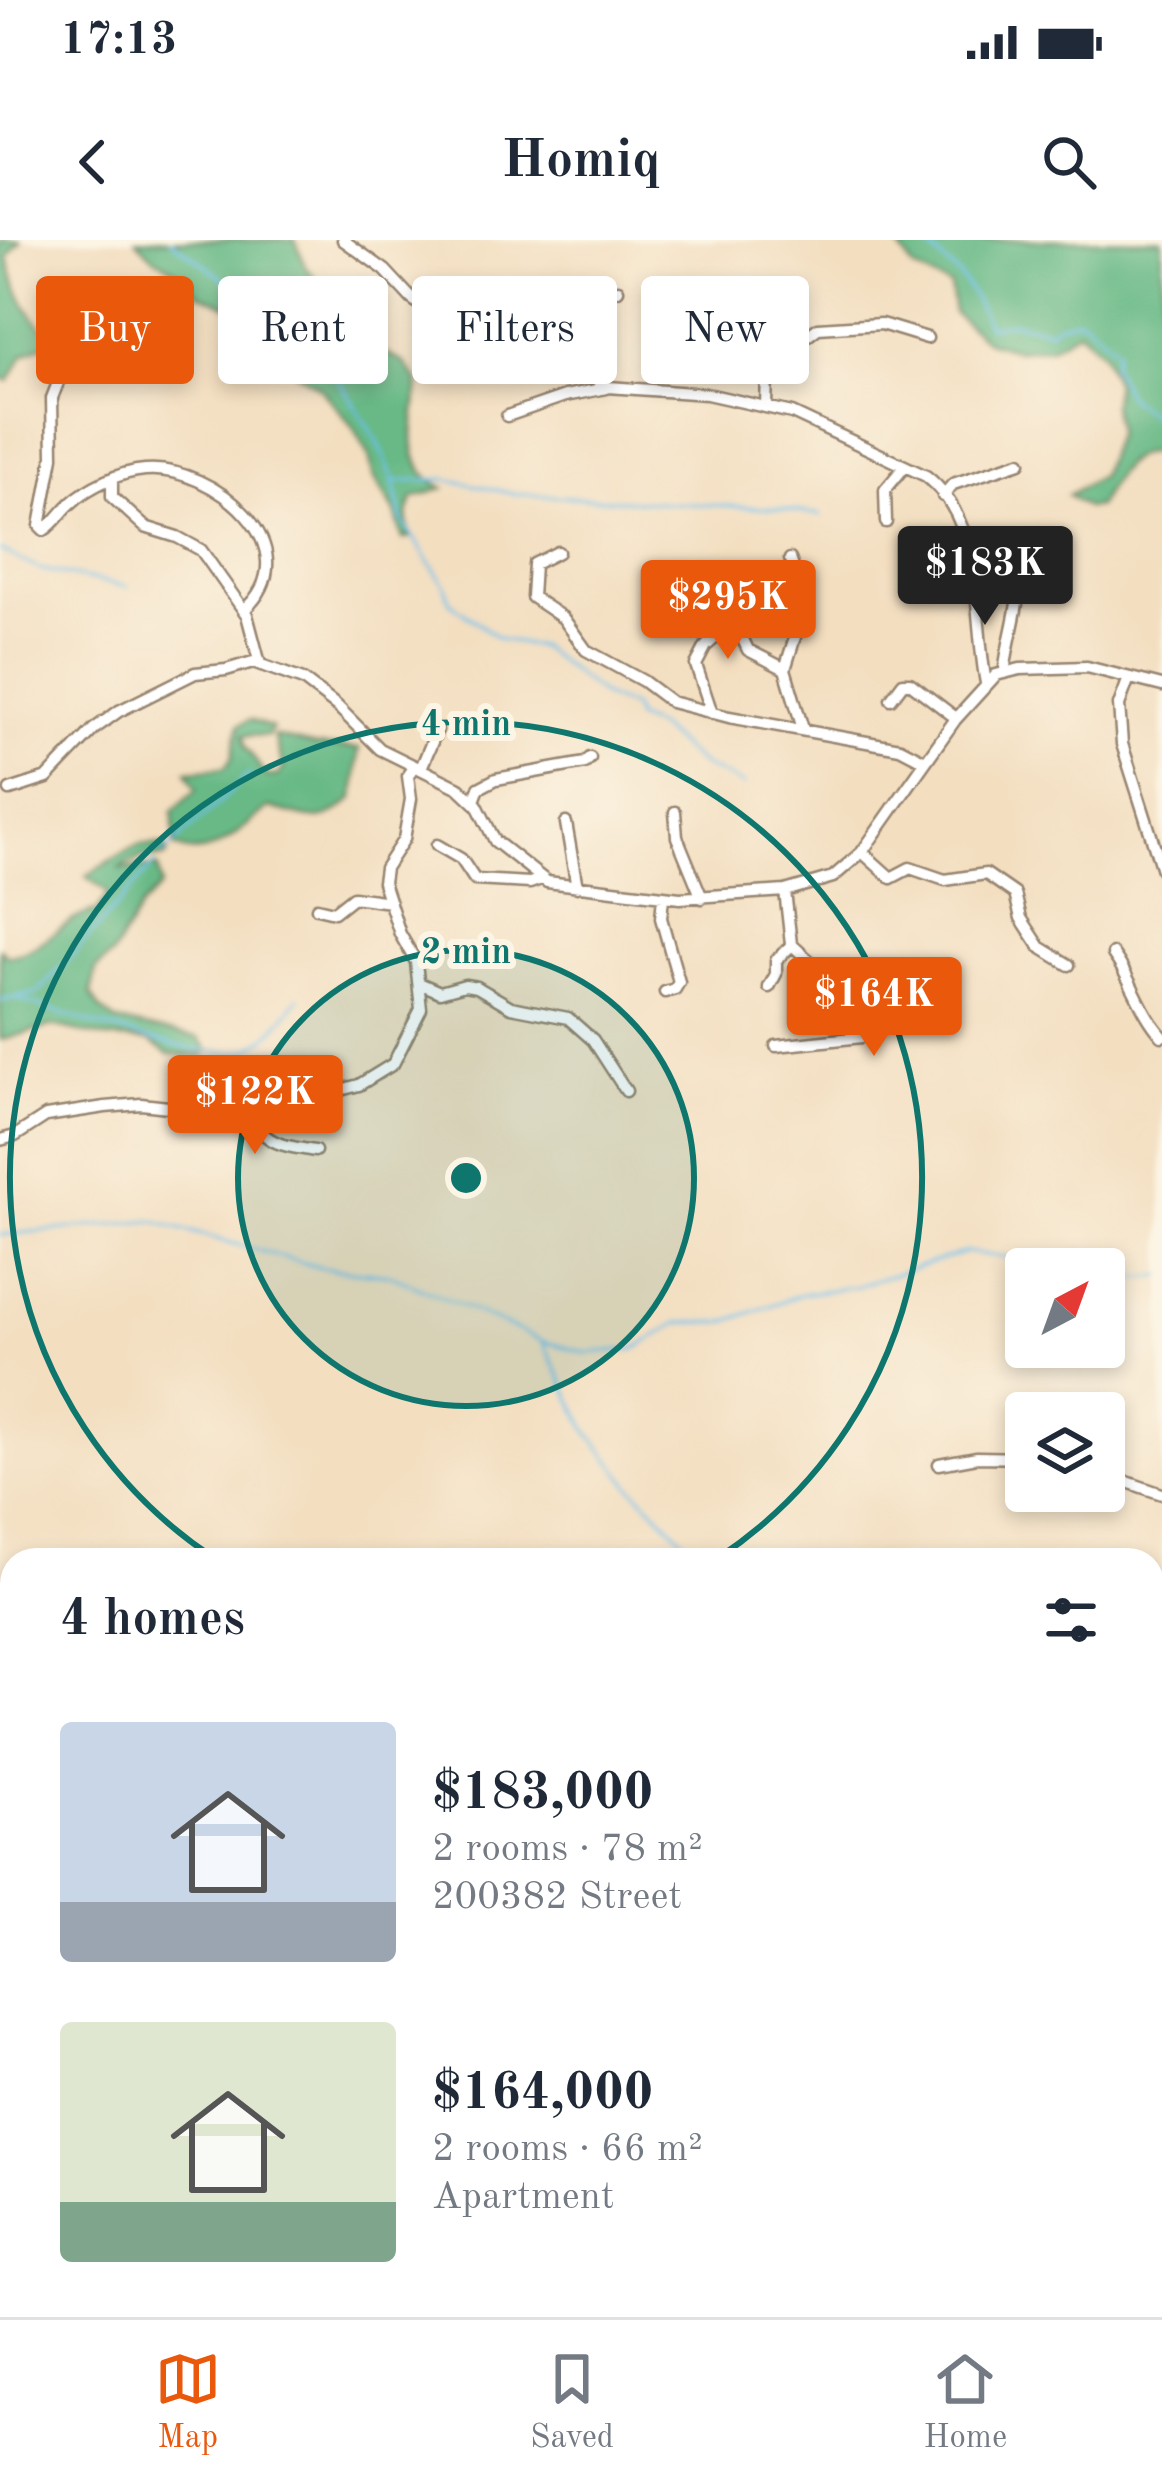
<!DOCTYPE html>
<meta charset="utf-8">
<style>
body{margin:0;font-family:"Old Standard TT",serif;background:#f6f6f7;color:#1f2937;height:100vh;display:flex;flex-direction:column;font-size:45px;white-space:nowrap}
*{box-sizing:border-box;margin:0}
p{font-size:39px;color:#747a83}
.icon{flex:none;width:66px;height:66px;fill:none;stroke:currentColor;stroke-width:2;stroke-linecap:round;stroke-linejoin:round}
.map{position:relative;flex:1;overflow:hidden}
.details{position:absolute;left:0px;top:1308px;width:1164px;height:771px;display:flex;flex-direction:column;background:#fff;border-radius:36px 36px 0 0;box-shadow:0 6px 18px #0003}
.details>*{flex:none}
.hud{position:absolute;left:36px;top:36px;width:1092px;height:108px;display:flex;gap:24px}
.needle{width:78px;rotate:41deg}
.tools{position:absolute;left:1005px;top:1008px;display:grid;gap:24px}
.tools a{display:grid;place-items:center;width:120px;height:120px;border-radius:12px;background:#fff;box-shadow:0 6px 18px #0003;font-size:60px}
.price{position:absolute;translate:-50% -102px;padding:0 27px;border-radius:12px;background:#ea580c;color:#fff;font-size:39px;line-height:78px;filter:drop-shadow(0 3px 6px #0008)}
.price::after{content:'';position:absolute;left:50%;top:72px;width:36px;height:27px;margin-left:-18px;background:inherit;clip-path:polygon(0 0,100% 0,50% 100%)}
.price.current{background:#222;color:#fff}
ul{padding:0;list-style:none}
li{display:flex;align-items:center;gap:36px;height:300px;padding:0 60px}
li span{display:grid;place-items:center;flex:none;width:336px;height:240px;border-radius:12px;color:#555}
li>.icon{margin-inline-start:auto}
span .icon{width:144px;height:144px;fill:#fffc;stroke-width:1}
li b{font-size:51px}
h2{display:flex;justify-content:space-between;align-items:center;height:144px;padding:0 60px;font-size:51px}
.pill{padding:0 42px;border-radius:12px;background:#fff;box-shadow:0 6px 18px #0003;font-size:42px;line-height:108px}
.pill.current{background:#ea580c;color:#fff}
.status{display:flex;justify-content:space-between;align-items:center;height:84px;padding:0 60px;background:#fff;direction:ltr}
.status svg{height:33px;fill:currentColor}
header{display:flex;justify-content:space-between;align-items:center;height:156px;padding:0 60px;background:#fff;font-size:54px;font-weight:700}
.tab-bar{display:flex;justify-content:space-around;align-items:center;height:168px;border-top:3px solid #e0e1e3;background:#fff;font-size:33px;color:#747a83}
.tab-bar a{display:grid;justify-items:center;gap:6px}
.tab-bar .current{color:#ea580c}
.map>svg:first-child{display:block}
.forest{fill:#67b986;stroke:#517252;stroke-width:3}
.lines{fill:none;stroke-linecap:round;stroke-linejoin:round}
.stream{stroke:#6ec1ea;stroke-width:3}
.minor-casing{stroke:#97846f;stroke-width:15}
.minor{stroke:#fff;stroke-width:10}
.ring{fill:none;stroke:#0f766e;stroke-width:6}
.centre{fill:#0f766e;stroke:#fcf5e5;stroke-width:6}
.ring-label{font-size:36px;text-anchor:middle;font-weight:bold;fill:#0f766e;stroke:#fcf5e5;stroke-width:12;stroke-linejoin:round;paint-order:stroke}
</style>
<div class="status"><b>17:13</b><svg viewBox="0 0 49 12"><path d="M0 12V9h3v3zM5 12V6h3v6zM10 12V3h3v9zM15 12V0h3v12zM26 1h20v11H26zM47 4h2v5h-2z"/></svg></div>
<header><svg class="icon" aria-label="back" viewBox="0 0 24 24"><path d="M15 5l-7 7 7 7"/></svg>Homiq<svg class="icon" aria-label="search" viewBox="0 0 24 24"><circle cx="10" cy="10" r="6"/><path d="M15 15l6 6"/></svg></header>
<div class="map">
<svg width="1162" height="2077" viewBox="0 0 1162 2077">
<rect width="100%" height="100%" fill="#fcf5e5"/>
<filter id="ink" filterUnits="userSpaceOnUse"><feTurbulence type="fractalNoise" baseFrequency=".00833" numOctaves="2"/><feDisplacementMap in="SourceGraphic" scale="24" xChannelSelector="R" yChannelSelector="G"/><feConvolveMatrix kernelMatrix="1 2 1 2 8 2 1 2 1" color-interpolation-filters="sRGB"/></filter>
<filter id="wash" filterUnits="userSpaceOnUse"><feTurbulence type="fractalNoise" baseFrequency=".004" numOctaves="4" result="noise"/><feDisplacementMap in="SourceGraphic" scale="48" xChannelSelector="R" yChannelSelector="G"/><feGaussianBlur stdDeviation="2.7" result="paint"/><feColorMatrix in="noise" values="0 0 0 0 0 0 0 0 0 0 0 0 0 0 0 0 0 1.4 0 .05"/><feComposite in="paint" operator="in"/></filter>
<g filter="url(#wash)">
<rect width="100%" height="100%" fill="#f3dec0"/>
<!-- forest -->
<path class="forest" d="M0 0H21L8 16C12 44 29 78 51 95V101L24 114 9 141 0 138Z
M136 0H295L306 27 327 51 349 95 404 123 418 142C417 183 398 224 444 248L413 258 407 275 410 297 403 299 395 272 373 235 369 215 352 185 320 148 290 128 280 112 249 102 237 70 199 54 179 32 153 17Z
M895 0H1162V216C1127 201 1112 244 1097 267L1086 268 1068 255 1100 236 1116 192 1112 164 1115 143 1103 114 1079 90 1050 107 1017 110 986 101 954 73 950 46 914 29Z
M250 480 272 488 268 496 243 495 245 506 266 536H277L284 528 274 496 317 506 359 509 354 558C322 589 308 577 269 568 241 587 211 626 175 606L173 571 197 549 187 531 225 528 232 518 239 485Z
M139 605H162L168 612 165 617H143L118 629 158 627 161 646 142 666 112 715 96 729 91 754 100 769 116 781 199 798 209 811 202 816 169 814 148 801 106 798 53 786 0 800V709L8 716C44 713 58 679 97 671L108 653 86 636C104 625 119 614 139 605Z"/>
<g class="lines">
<!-- stream -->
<path class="stream" d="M171 0 258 64 328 123 379 204 394 241 402 280 445 346 450 362 499 399 540 407 605 457 632 467 636 479 657 487 702 525 744 545
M918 0C955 28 970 43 988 86L1014 82 1050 90 1054 85 1078 78 1085 81 1116 109 1112 126 1129 158 1162 182
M394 241 446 239 515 254 782 269 821 275
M0 310 39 329 127 347
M162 614 250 534
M15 758C64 774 198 822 245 810 268 804 285 775 299 758
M0 761 38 753 155 623
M0 995 152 981 322 1028 391 1035 542 1101 586 1113 635 1109 678 1083 725 1082 802 1054 857 1046 966 1012 1086 1029
M1104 1032 1141 1038 1162 1036
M543 1102 588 1192 631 1246 704 1320
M685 1320 695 1308
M1152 1385 1162 1384
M1152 1549 1162 1547
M1152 1658 1162 1661
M528 2074 542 2077"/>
</g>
</g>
<g filter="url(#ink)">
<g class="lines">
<!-- minor casing -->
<g class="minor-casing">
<path id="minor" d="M343 0 385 30 412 59 426 69 507 99 552 110 608 147 707 154 792 173 926 236C985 282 973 378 986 443
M76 97 52 158 53 217 40 286 44 290C55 283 61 272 70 264 89 246 120 232 145 230 212 224 313 309 244 370
M535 105 555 77 618 50
M766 166 767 135 777 119 818 88 881 84 927 98
M507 176 565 156 607 148
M112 240V257L145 287 177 297 201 310 247 375 260 424
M943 256 953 244 1020 222
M886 282 885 250 905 226
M558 312 534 324 532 357 563 378 586 410 643 441 671 462 729 477 900 508 925 521
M790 319 801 349 795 397 785 429 803 489
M1005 427C1007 404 1020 364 1018 347
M1129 438 1119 465 1122 504 1162 630
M891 459 903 443H910L956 478
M712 473 696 425 706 406 724 390 740 393 748 410 785 429
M421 528 437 490
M10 550 47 538 94 489 119 471 195 433 226 430 253 422 303 440 337 466 380 509 459 548 477 565 495 601 547 642 680 658 785 651 833 637 862 612 955 480 996 435 1020 429 1087 427 1162 446
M474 561 479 548 496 539 585 523 590 518
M675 572 677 597 702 658
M566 583 577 647
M437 605 461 619 475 640 530 643 541 639
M862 612 891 638 910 628 945 640 986 634 1015 654 1021 678 1040 707 1069 725
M663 657 661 678 679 742 675 749 665 752
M317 668 334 672 353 657 390 662
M1113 714C1133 741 1140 772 1162 796
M419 743 440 752 465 745 477 747 511 767 568 778 593 800 626 851
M769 747 776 734V720L792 705
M776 806 862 797 856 766 840 761 824 734 791 704 785 651
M250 863C257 904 280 905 315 911
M0 900 15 896 46 876 105 867 141 864 214 872 266 860 329 853 359 845 393 824 421 769 416 722 400 694 383 642 385 628 404 599 411 559 408 536 415 526
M939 1224 977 1217 1026 1218
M1104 1234 1162 1254
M0 1377 12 1369
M0 1509 12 1508
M0 1579 12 1584
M0 1795 12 1791
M1152 1829 1162 1824
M1152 2004 1162 1999
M0 2050 12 2047
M1152 2054 1162 2058
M208 2067 228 2077
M421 2067 425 2077
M512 2067 515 2077
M763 2067 768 2077
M589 2077 595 2067
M832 2077 840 2067
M1008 2077 1026 2067"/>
</g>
<!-- minor -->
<use href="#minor" class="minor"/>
</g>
</g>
<!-- distance rings -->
<circle cx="466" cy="938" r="228" fill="#0f766e" fill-opacity=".12"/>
<g class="ring">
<circle cx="466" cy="938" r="228"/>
<path d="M214 1318A456 456 0 1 1 718 1318"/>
</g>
<circle cx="466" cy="938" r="18" class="centre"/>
<g class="ring-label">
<text x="466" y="495">4 min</text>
<text x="466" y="723">2 min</text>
</g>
</svg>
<div class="tools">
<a><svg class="needle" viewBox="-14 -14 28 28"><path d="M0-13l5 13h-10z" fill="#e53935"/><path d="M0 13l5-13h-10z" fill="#747a83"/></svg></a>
<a><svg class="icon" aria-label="layers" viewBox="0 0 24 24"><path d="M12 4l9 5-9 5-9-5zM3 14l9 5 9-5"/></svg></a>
</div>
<b class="price current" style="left:985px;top:388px">$183K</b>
<b class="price" style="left:728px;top:422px">$295K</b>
<b class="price" style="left:874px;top:819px">$164K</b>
<b class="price" style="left:255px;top:917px">$122K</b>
<div class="hud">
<a class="pill current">Buy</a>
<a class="pill">Rent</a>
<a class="pill">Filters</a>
<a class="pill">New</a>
</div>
<section class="details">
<h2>4 homes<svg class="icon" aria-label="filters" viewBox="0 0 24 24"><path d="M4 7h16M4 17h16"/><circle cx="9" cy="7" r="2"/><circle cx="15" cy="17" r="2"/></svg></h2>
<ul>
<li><span style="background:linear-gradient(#c9d6e8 75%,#9aa5b1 0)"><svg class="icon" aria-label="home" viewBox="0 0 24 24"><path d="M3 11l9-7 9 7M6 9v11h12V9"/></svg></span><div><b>$183,000</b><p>2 rooms · 78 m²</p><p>200382 Street</p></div></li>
<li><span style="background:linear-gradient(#dfe7d0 75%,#7fa58c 0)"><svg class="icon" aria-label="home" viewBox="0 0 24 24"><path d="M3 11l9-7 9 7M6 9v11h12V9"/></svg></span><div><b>$164,000</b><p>2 rooms · 66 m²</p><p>Apartment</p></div></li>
</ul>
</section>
</div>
<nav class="tab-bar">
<a class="current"><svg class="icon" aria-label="map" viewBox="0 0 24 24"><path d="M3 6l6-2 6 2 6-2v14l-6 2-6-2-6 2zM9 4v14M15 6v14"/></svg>Map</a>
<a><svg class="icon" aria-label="saved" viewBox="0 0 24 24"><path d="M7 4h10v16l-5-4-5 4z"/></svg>Saved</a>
<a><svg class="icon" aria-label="home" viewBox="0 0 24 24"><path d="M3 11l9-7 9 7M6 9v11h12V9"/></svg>Home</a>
</nav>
